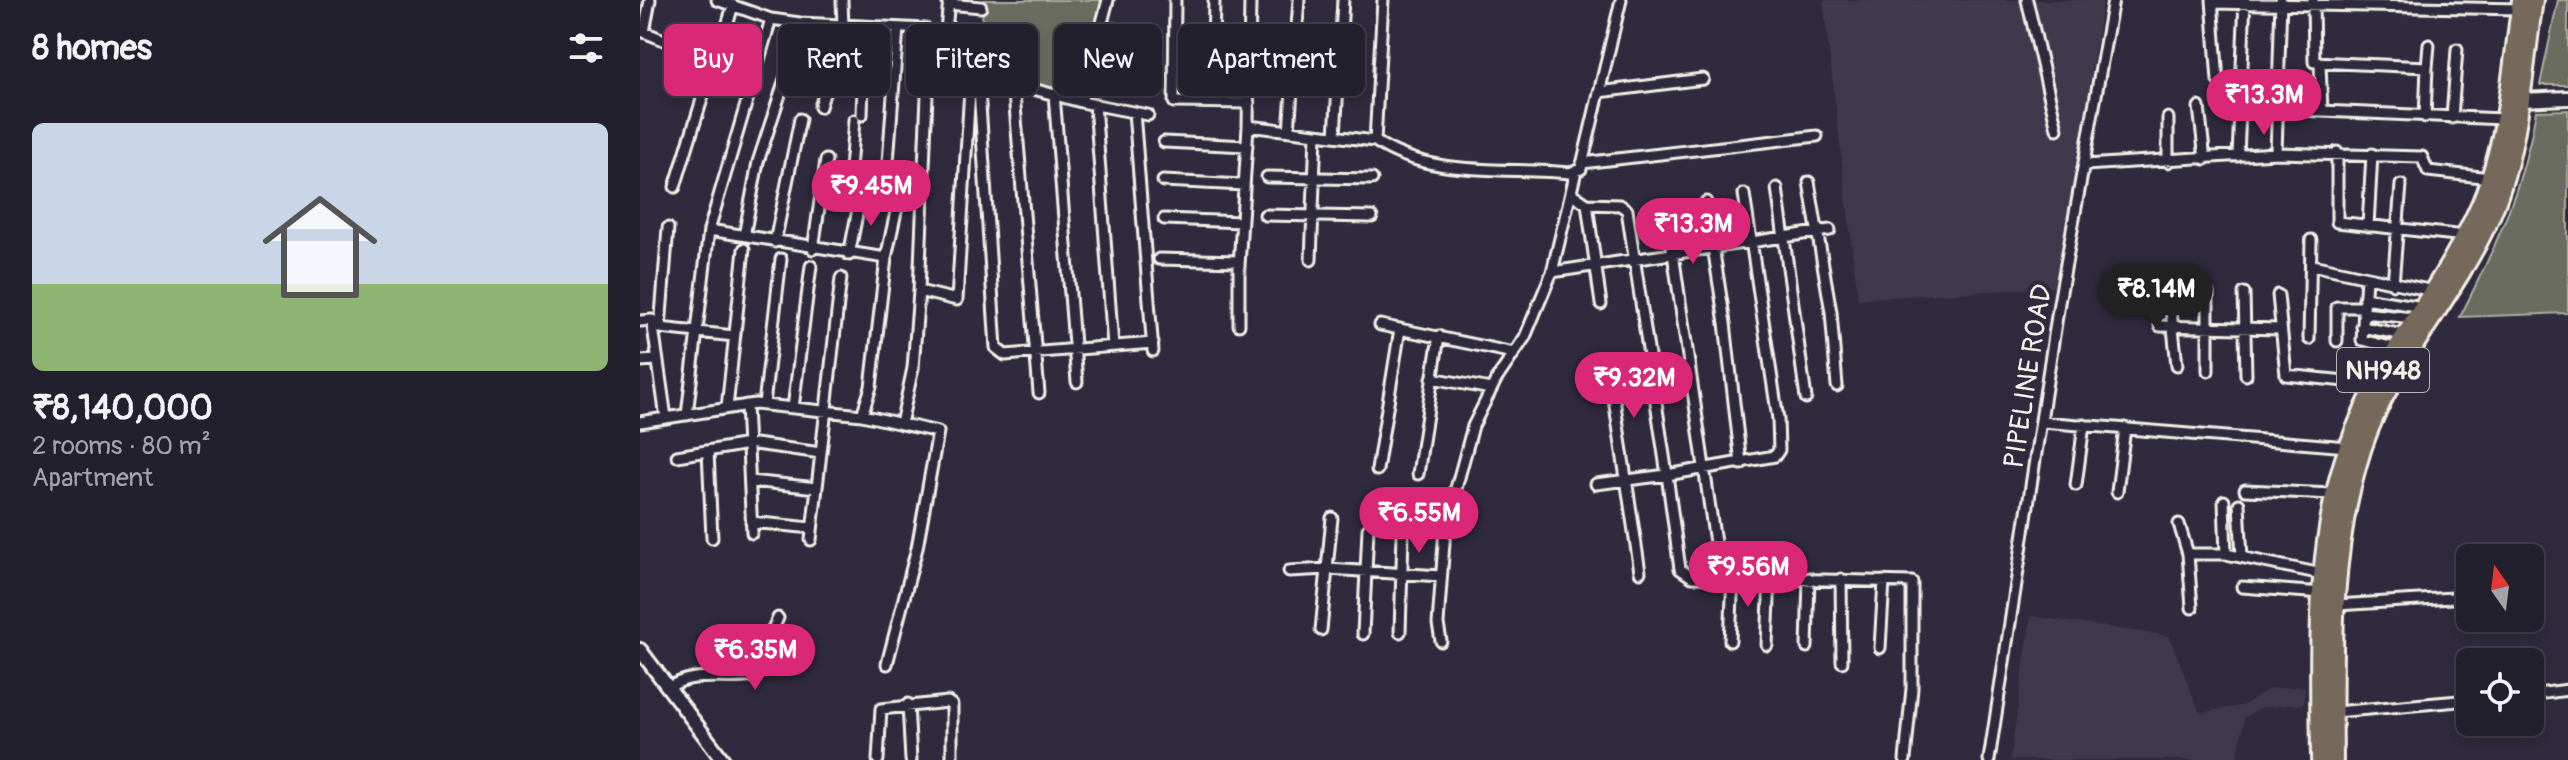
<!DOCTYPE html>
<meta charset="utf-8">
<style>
body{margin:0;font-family:Pangolin,sans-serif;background:#2f2d3a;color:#f1f3f6;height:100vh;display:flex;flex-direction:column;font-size:30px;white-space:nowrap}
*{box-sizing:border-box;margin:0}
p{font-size:26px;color:#a3a3aa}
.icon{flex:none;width:44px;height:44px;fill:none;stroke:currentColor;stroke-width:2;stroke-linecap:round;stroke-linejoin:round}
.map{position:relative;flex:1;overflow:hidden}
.side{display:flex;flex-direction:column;background:#23202e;width:640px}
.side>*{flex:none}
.guide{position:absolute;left:24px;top:24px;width:760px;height:72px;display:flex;gap:16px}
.needle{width:52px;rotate:346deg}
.controls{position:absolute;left:1816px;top:544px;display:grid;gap:16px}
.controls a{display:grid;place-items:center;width:88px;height:88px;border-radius:12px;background:#23202e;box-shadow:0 4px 12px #0003,0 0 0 2px #403e4a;font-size:40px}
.price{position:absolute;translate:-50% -68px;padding:0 18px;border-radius:28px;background:#db2777;color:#fff;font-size:26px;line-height:52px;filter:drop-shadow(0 2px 4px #0008)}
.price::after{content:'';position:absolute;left:50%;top:48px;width:24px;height:18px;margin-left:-12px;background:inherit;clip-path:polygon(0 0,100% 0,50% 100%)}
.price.current{background:#222;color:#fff}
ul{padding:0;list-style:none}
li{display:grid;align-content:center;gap:16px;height:424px;padding:0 32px}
li span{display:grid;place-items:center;height:248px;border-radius:12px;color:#555}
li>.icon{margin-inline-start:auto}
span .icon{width:144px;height:144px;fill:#fffc;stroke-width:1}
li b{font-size:34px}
h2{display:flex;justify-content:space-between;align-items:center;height:96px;padding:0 32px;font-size:34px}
.tag{padding:0 28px;border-radius:12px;background:#23202e;box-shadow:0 4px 12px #0003,0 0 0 2px #403e4a;font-size:28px;line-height:72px}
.tag.current{background:#db2777;color:#fff}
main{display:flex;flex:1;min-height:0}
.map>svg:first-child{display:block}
.built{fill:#40384d}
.green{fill:#696c5e;stroke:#aeaea3;stroke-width:2}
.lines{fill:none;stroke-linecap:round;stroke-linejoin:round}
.street-casing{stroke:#f4f1e8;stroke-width:15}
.secondary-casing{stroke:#f4f1e8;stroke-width:18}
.highway-casing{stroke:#f4f1e8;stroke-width:22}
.street{stroke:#2f2a3d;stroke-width:9}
.secondary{stroke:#2f2a3d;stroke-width:12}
.highway{stroke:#76695c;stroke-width:16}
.labels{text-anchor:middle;stroke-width:8;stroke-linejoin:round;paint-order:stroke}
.shield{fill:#2f2a3d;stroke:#b9b5b5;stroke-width:2}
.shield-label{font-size:26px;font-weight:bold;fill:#f4f1e8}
.street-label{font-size:28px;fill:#f4f1e8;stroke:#2f2a3d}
</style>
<main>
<section class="side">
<h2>8 homes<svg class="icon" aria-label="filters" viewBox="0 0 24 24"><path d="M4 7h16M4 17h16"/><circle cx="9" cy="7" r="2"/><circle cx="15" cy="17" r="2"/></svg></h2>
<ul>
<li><span style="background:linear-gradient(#c9d6e8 65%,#8fb573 0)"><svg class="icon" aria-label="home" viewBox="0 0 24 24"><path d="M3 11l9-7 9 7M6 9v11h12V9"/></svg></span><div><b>₹8,140,000</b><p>2 rooms · 80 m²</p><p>Apartment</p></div></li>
</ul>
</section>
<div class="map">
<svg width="1928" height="760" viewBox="0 0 1928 760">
<rect width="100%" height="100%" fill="#2f2a3d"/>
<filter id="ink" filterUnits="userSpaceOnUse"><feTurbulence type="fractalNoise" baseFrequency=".0125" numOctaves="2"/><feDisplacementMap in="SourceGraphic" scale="16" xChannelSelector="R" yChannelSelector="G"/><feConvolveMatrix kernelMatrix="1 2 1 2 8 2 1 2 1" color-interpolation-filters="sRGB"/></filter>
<g filter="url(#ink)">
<!-- built -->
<path class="built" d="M1183 0H1463L1417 287 1218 299Z
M1391 616 1529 636 1560 713 1604 705 1629 689 1665 686 1664 704 1622 707 1605 717 1597 760H1370Z"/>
<!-- green -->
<path class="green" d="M344 0H464L439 96 337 68Z
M1918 0H1928V85H1900Z
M1928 110V313L1820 317C1855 248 1883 189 1896 111Z"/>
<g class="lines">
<!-- street casing -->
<g class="street-casing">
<path id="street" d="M10 0 4 32 68 58 79 54 93 5
M77 0 131 19 160 23 286 29
M202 0 203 26
M468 0 441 102 508 115
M535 0 534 102 609 103
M610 0 608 126 735 141 743 0
M1387 0 1417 129
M1572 0 1578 81
M1673 0 1674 62 1787 67 1785 117
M1573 3 1880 9
M308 4 341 7
M163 24 118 162 105 231 107 236 246 258 262 184 258 178 210 169 214 120
M461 27 504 34
M284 41 305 42
M305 44 329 45
M452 63 506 73
M1680 64 1682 111 1863 119
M1787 67 1789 45
M276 69 331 73 317 300 279 291 288 70
M302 71 309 0
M373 82 399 393
M959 92 1063 79
M414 94 437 382
M441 102 338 74 356 348 365 355 513 343
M572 102 574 0
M455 104 473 346
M180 107 205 26
M1559 107 1565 159
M1636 109 1682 111
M494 112 513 351
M222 115 225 27
M1812 118 1817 49
M649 131 659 0
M695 136 703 0
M735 141C789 178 867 167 929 173L941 169 981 0
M524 142 607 146
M1697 152V222L1825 236
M1636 153 1641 0
M1598 156 1605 0
M1528 162V118
M942 163 1177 136
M1445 165 1636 153 1782 157 1788 171 1850 178
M247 176 258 28
M627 177 732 179
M523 181 604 185
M1169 182 1191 312 1197 386
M35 187 75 57
M1137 188 1166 398
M931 193 947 204 961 304
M1104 194 1138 419 1139 450 1135 456 1027 475 1040 569 1052 577 1272 582V688L1265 760
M1066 202 1085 323 1101 464
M947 204 980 205 987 210 1027 475 956 484
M1027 212 1080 577
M625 215 732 217
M524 219 602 222
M1728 226 1732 154
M28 228 20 328 94 336
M69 230 107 236
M135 242 160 119
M173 249 186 160
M209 255 221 194
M519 259 599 261
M671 260 676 134
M1672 265 1793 291
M912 272 1190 230
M1726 278 1722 340 1755 348
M1753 284 1761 185
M1529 292 1537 365
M1568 293V371
M1604 293 1606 375
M1638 295 1646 375 1735 384
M1724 298 1783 307
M1723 313 1774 318
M0 321 12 320 26 418
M599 325V266L608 126
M740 325 874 353
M1520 326 1640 329
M1722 327 1764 335
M1669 339 1671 240
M1697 341V307H1724
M0 361 17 360
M969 365 1000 572
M792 378 851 389
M124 404 141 259
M106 405 112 533
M87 408 104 249
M153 408 171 266
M47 415 69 230 131 19
M222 415 231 387 246 258
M0 422 115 404 222 415 298 432 277 548 247 664
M1402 422 1708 447
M261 424 273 368 279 291
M115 444 181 453
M68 451 72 538
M37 456 108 444
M737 470 760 329
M778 474 799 336
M110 481 177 488
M1436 485 1444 425
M1605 490 1693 494
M1477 492 1485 428
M1584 501 1586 554
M1599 504 1602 557
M111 522 172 528
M1539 524 1548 554 1552 608
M171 540 201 278
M1548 554H1586L1682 574
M649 571 688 569 801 576
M1201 579 1202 662
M1602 587 1682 593
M1696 605 1830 597
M681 630 692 518
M760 632 763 534
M723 634 728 529
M801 641 798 624 805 529 833 426 856 380 885 337 912 272 936 171
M1090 641 1093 576
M1127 645 1130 577
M1167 647 1169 578
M1240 648 1244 581
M28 688C54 670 83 681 112 676L138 618
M1890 695 1928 690
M268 704 271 760
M1695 712 1830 700
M238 760 241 709 308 702 312 705V760
M1349 760 1419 303 1473 0"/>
</g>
<!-- secondary casing -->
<g class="secondary-casing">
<path id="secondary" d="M1880 100 1928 98
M0 650 83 760"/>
</g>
<!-- highway casing -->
<g class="highway-casing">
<path id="highway" d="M1680 760C1679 656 1673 546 1708 447 1739 358 1804 288 1841 202 1867 140 1872 66 1881 0
M1694 760C1693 655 1690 548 1723 447 1750 366 1811 302 1847 225 1880 155 1883 75 1894 0"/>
</g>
<!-- street -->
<use href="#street" class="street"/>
<!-- secondary -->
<use href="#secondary" class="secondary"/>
<!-- highway -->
<use href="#highway" class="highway"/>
</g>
</g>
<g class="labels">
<!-- shield labels -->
<rect class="shield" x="1697" y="348" width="92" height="44" rx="6"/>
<g class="shield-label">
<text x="1743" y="379">NH948</text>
</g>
<!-- street labels -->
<g class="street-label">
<text transform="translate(1387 376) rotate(-81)" y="10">PIPELINE ROAD</text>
</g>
</g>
</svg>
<div class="controls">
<a><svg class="needle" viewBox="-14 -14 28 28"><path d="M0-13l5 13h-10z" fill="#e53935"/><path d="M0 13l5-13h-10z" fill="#a3a3aa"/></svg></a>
<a><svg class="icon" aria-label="locate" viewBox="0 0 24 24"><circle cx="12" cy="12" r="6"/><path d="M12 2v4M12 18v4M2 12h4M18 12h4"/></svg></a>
</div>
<b class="price" style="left:1624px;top:137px">₹13.3M</b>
<b class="price" style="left:231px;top:228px">₹9.45M</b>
<b class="price" style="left:1053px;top:266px">₹13.3M</b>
<b class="price current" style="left:1516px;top:331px">₹8.14M</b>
<b class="price" style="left:994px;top:420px">₹9.32M</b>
<b class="price" style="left:779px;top:555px">₹6.55M</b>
<b class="price" style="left:1108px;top:609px">₹9.56M</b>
<b class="price" style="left:115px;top:692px">₹6.35M</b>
<div class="guide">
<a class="tag current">Buy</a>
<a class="tag">Rent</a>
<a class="tag">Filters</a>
<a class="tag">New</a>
<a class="tag">Apartment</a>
</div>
</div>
</main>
